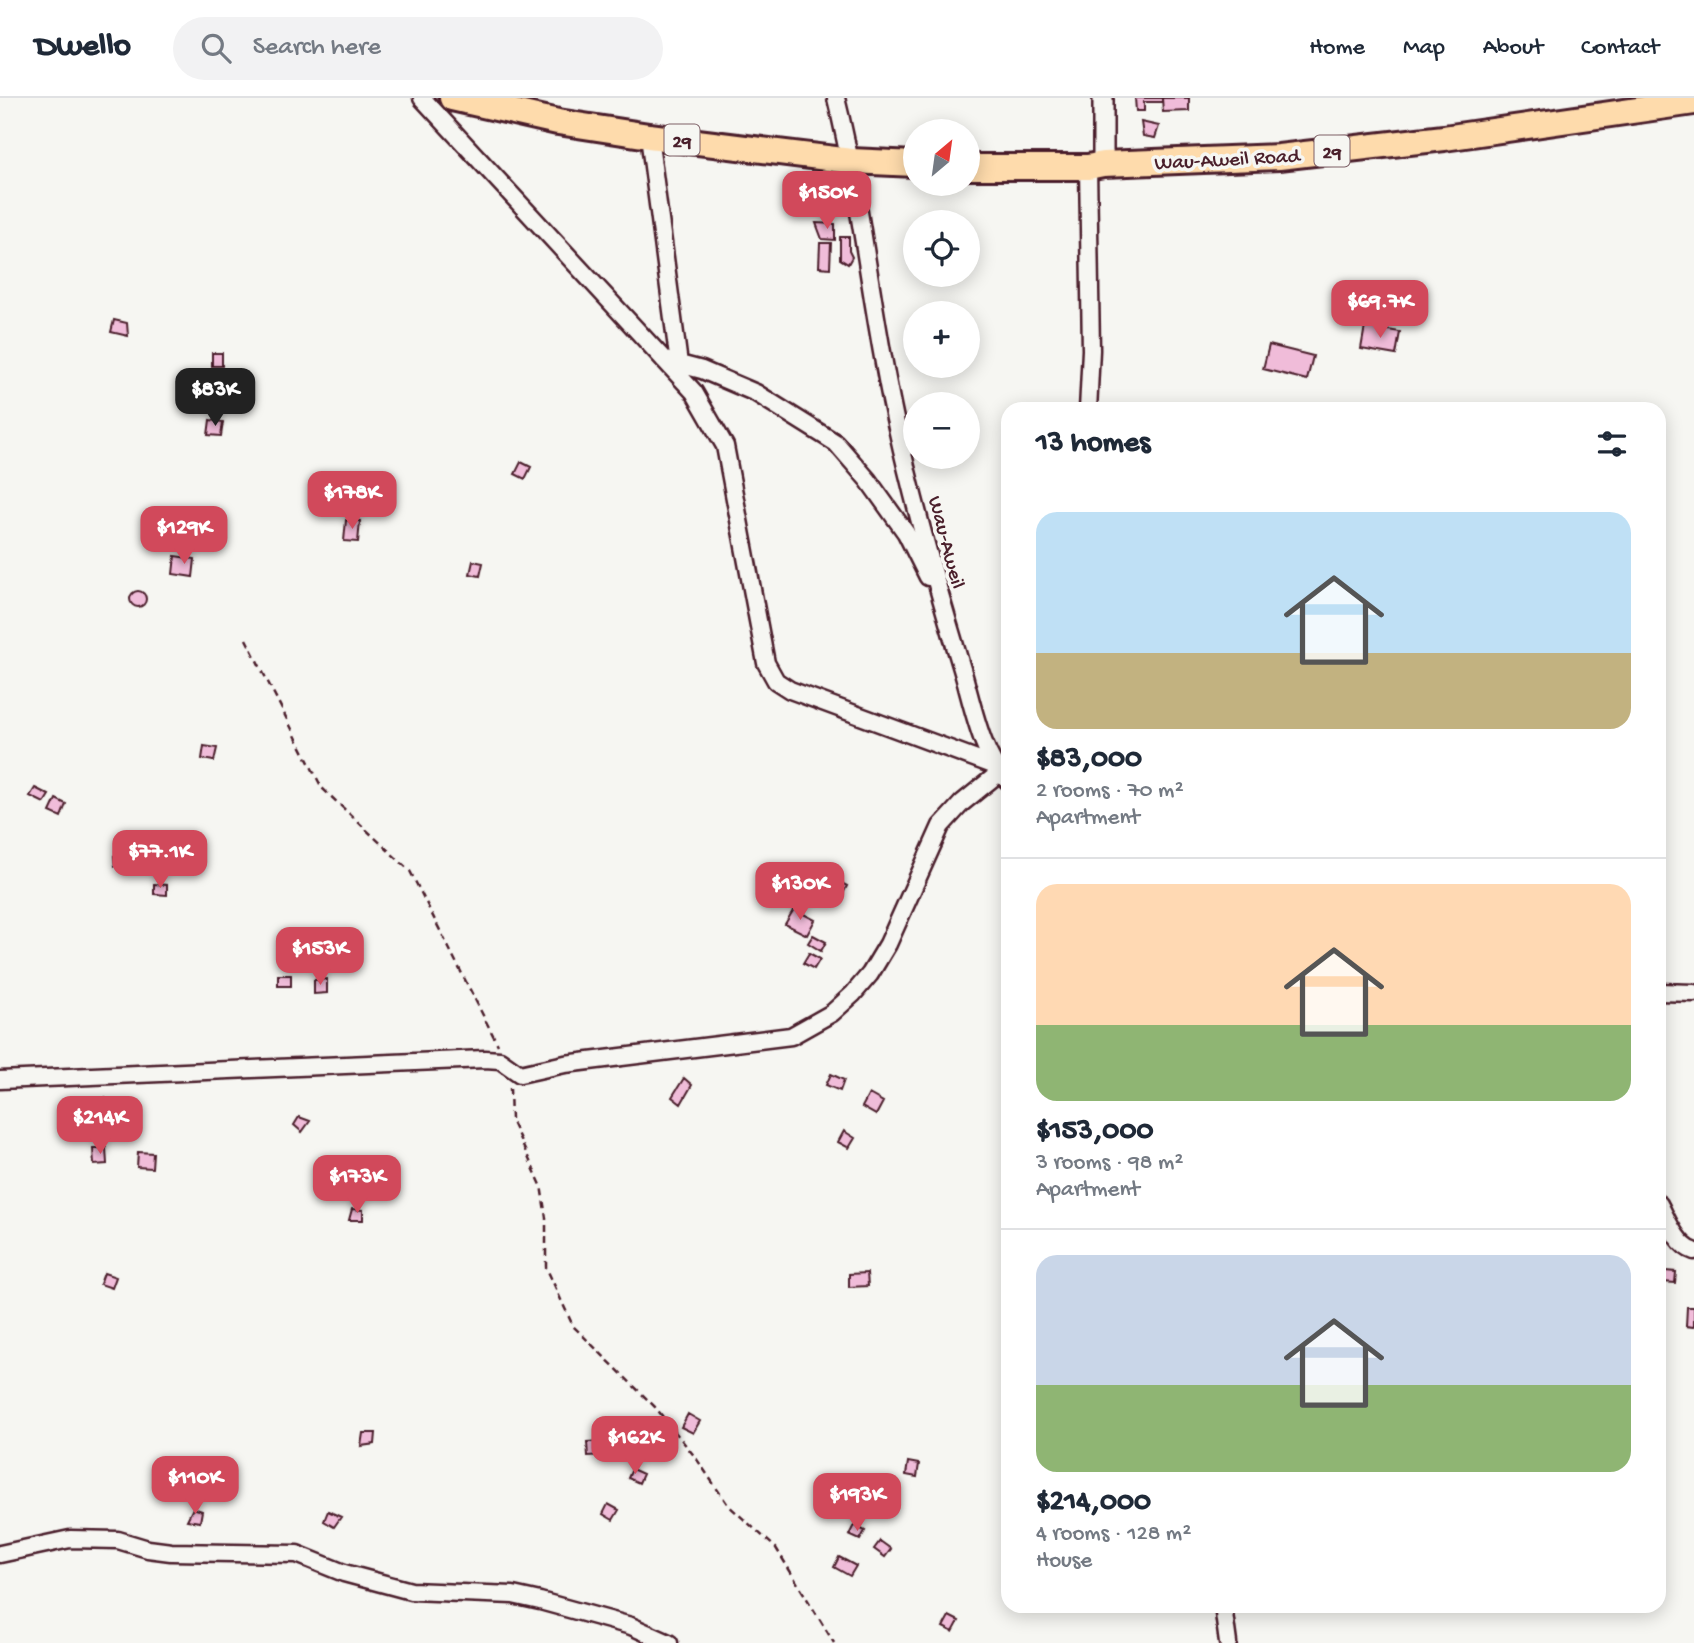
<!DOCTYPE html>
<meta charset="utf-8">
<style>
body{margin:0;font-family:"Gochi Hand",sans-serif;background:#f2f2f3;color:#1f2937;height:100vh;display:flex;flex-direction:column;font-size:26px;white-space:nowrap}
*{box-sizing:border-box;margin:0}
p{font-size:23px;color:#747a83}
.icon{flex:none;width:38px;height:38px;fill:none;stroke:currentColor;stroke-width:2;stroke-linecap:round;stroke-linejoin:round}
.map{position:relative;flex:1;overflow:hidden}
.sheet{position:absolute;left:1001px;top:304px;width:665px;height:1211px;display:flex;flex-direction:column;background:#fff;border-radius:21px;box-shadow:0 4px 18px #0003}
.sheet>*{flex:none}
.needle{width:46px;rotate:29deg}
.buttons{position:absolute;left:903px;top:21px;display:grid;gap:14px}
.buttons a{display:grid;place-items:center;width:77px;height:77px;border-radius:50%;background:#fff;box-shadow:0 4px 18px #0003;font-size:35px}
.price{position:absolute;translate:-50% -60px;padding:0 16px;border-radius:14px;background:#d1495b;color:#fff;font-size:23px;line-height:46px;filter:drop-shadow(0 2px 4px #0008)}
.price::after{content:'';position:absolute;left:50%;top:42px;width:21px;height:16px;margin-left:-10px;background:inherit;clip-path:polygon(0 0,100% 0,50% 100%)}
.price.current{background:#222;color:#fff}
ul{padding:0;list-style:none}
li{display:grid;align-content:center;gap:14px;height:371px;padding:0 35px}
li+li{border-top:2px solid #e0e1e3}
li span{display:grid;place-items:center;height:217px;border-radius:21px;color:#555}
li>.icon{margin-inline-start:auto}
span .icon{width:126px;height:126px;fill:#fffc;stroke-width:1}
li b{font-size:30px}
h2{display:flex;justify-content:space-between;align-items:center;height:84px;padding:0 35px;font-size:30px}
header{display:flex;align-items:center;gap:42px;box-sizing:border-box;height:98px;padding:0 35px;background:#fff;border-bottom:2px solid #e0e1e3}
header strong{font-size:33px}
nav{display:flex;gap:38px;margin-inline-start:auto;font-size:24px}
.search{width:490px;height:63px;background:#f2f2f3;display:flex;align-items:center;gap:18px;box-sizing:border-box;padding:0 24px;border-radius:38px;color:#747a83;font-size:26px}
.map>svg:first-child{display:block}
.building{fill:#f0bcd9;stroke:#4a1f2b;stroke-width:2}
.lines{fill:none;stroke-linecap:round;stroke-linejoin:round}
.minor-casing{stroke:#4a1f2b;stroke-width:21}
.tertiary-casing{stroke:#4a1f2b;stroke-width:24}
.primary-casing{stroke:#4a1f2b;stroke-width:30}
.path{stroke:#4a1f2b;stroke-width:2.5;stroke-dasharray:7 5;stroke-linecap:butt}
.minor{stroke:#f6f6f2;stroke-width:16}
.tertiary{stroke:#f6f6f2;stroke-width:19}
.primary{stroke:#fedbac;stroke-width:24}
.labels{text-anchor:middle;stroke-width:7;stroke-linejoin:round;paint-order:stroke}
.shield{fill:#f6f6f2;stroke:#7e6067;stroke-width:2}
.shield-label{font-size:19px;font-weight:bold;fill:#4a1f2b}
.street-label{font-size:21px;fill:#4a1f2b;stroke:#f6f6f2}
</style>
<header>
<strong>Dwello</strong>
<div class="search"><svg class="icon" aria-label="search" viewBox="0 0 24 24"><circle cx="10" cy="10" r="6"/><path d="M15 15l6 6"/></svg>Search here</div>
<nav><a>Home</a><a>Map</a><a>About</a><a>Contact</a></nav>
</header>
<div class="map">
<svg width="1694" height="1545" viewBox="0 0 1694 1545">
<rect width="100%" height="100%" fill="#f6f6f2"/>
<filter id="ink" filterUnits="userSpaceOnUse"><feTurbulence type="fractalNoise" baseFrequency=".0143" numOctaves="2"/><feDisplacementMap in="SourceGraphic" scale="14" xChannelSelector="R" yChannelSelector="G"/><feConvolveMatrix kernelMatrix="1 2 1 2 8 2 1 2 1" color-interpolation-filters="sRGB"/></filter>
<g filter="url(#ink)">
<!-- building -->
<path class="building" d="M1135 0H1162V4H1144V13H1136Z
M1162 0H1189V13L1163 14Z
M1141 24 1159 28 1155 40 1143 38Z
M816 125 835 126V142L822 141Z
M840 139H849V153L852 159 848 166 840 161Z
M820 145H831L830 170 819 169Z
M114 222 127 225 128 238 111 234Z
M1365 228 1400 234 1396 257 1361 251Z
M1269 247 1313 258 1307 282 1263 271Z
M212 255H222V268H212Z
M210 322 223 324 221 338 208 337Z
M521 364 531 369 525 381 515 376Z
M346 422 360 423 358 444 344 443Z
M175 458 195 461 193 479 173 476Z
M473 463 483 465 480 478 470 476Z
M130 501a8 8 0 1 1 16 0a8 8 0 1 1-16 0Z
M204 648 217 650 214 663 202 661Z
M35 690 49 697 44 705 30 698Z
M56 701 66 706 61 719 50 714Z
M126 757 127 767 115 768 114 758Z
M817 772 847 788 837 807 807 791Z
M154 786 167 787V797L154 796Z
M794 811 815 822 807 837 785 826Z
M813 837 826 844 821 853 808 845Z
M809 855 820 861 814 871 803 865Z
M278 877H291V888H278Z
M327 881V895L314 896V882Z
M831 976 844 982 840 993 826 987Z
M684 980 692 987 681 1006 672 999Z
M869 996 883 1004 876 1017 862 1009Z
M105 1000 106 1013 91 1011 90 1001Z
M299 1019 310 1023 302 1034 294 1027Z
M844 1033 855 1040 849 1050 838 1044Z
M93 1050H106L107 1066 94 1067Z
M138 1054 153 1055 152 1070 137 1069Z
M352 1111 363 1112V1122H349Z
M1665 1173 1676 1174 1675 1185 1663 1184Z
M104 1175 116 1179 112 1190 100 1186Z
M867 1175 868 1188 849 1189V1176Z
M1687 1209H1694V1229L1686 1228Z
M688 1316 700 1323 693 1335 681 1329Z
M363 1335H376L375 1346 361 1348Z
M602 1343 603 1357 588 1358 587 1344Z
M908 1364 919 1366 917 1379 906 1377Z
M632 1371 643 1376 639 1385 628 1380Z
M608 1406 619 1412 613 1422 603 1416Z
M193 1410 202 1413 200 1424 187 1422Z
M328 1413 341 1419 334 1429 324 1423Z
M854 1427 865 1433 860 1442 849 1437Z
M880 1443 891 1451 885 1459 874 1451Z
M839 1459 856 1468 850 1478 834 1469Z
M949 1518 959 1523 953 1534 943 1529Z"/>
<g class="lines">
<!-- minor casing -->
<g class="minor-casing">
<path id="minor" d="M422 0 694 294 725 348 766 565 776 583 790 592 993 667
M836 0C863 109 872 221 897 330 915 411 938 492 962 571 972 604 982 661 1008 683
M649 38 679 266
M664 262 702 272 756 295 836 345 868 382 906 435 928 479
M1088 312 1091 252 1088 69
M1659 894 1694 895
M0 982 485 961 500 962 520 976 565 966 791 938 832 915 853 896 870 876 888 846 941 728 962 705 999 675
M1659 1106C1667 1121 1677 1148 1694 1153
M0 1456 70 1441 118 1442 148 1451 171 1454 297 1456 344 1475 411 1493 513 1497 540 1503 631 1528 669 1545
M1223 1508 1228 1545"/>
</g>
<!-- tertiary casing -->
<g class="tertiary-casing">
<path id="tertiary" d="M1103 0V66"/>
</g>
<!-- primary casing -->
<g class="primary-casing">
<path id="primary" d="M452 0 558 24 649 38 851 63 915 66
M968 69H1088L1103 66 1279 59 1444 40 1694 4"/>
</g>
<!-- path -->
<path class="path" d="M246 541 322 690 410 773 498 947
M510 990 511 1022 541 1087 546 1120V1169L573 1228 655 1309 696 1360 728 1407 776 1450 834 1545"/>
<!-- minor -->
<use href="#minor" class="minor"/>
<!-- tertiary -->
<use href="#tertiary" class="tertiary"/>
<!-- primary -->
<use href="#primary" class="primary"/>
</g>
</g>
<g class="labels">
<!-- shield labels -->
<g class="shield">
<rect x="664.5" y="26.5" width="35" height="31" rx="5"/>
<rect x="1314.5" y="37.5" width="35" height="31" rx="5"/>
</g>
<g class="shield-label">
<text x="682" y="49">29</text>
<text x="1332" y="60">29</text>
</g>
<!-- street labels -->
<g class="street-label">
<text transform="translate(1227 60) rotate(-3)" y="7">Wau-Aweil Road</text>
<text transform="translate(948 444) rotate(75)" y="7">Wau-Aweil</text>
</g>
</g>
</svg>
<div class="buttons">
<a><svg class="needle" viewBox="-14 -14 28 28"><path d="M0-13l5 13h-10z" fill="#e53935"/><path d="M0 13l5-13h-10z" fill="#747a83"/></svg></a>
<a><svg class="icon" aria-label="locate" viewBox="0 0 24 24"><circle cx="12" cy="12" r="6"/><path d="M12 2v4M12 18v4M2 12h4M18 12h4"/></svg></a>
<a>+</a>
<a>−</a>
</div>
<b class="price" style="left:827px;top:133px">$150K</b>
<b class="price" style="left:1380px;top:242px">$69.7K</b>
<b class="price current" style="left:215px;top:330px">$83K</b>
<b class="price" style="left:352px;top:433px">$178K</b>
<b class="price" style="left:184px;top:468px">$129K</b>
<b class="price" style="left:160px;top:792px">$77.1K</b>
<b class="price" style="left:800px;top:824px">$130K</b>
<b class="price" style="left:320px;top:889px">$153K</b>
<b class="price" style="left:100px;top:1058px">$214K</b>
<b class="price" style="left:357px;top:1117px">$173K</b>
<b class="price" style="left:635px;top:1378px">$162K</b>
<b class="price" style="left:195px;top:1418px">$110K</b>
<b class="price" style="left:857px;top:1435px">$193K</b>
<section class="sheet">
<h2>13 homes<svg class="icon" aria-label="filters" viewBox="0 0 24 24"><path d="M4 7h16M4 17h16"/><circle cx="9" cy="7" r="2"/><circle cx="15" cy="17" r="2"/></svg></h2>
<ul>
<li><span style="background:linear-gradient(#bfe0f5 65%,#c2b280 0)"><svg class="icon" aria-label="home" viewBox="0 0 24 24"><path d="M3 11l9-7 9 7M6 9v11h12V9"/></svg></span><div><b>$83,000</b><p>2 rooms · 70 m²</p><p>Apartment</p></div></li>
<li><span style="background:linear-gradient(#ffd9b3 65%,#8fb573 0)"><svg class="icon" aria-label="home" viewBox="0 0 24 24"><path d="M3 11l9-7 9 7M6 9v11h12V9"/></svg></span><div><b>$153,000</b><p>3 rooms · 98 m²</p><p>Apartment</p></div></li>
<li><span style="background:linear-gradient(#c9d6e8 60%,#8fb573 0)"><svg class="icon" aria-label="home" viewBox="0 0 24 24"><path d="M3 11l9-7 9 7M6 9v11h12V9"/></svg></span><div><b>$214,000</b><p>4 rooms · 128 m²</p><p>House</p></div></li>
</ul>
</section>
</div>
